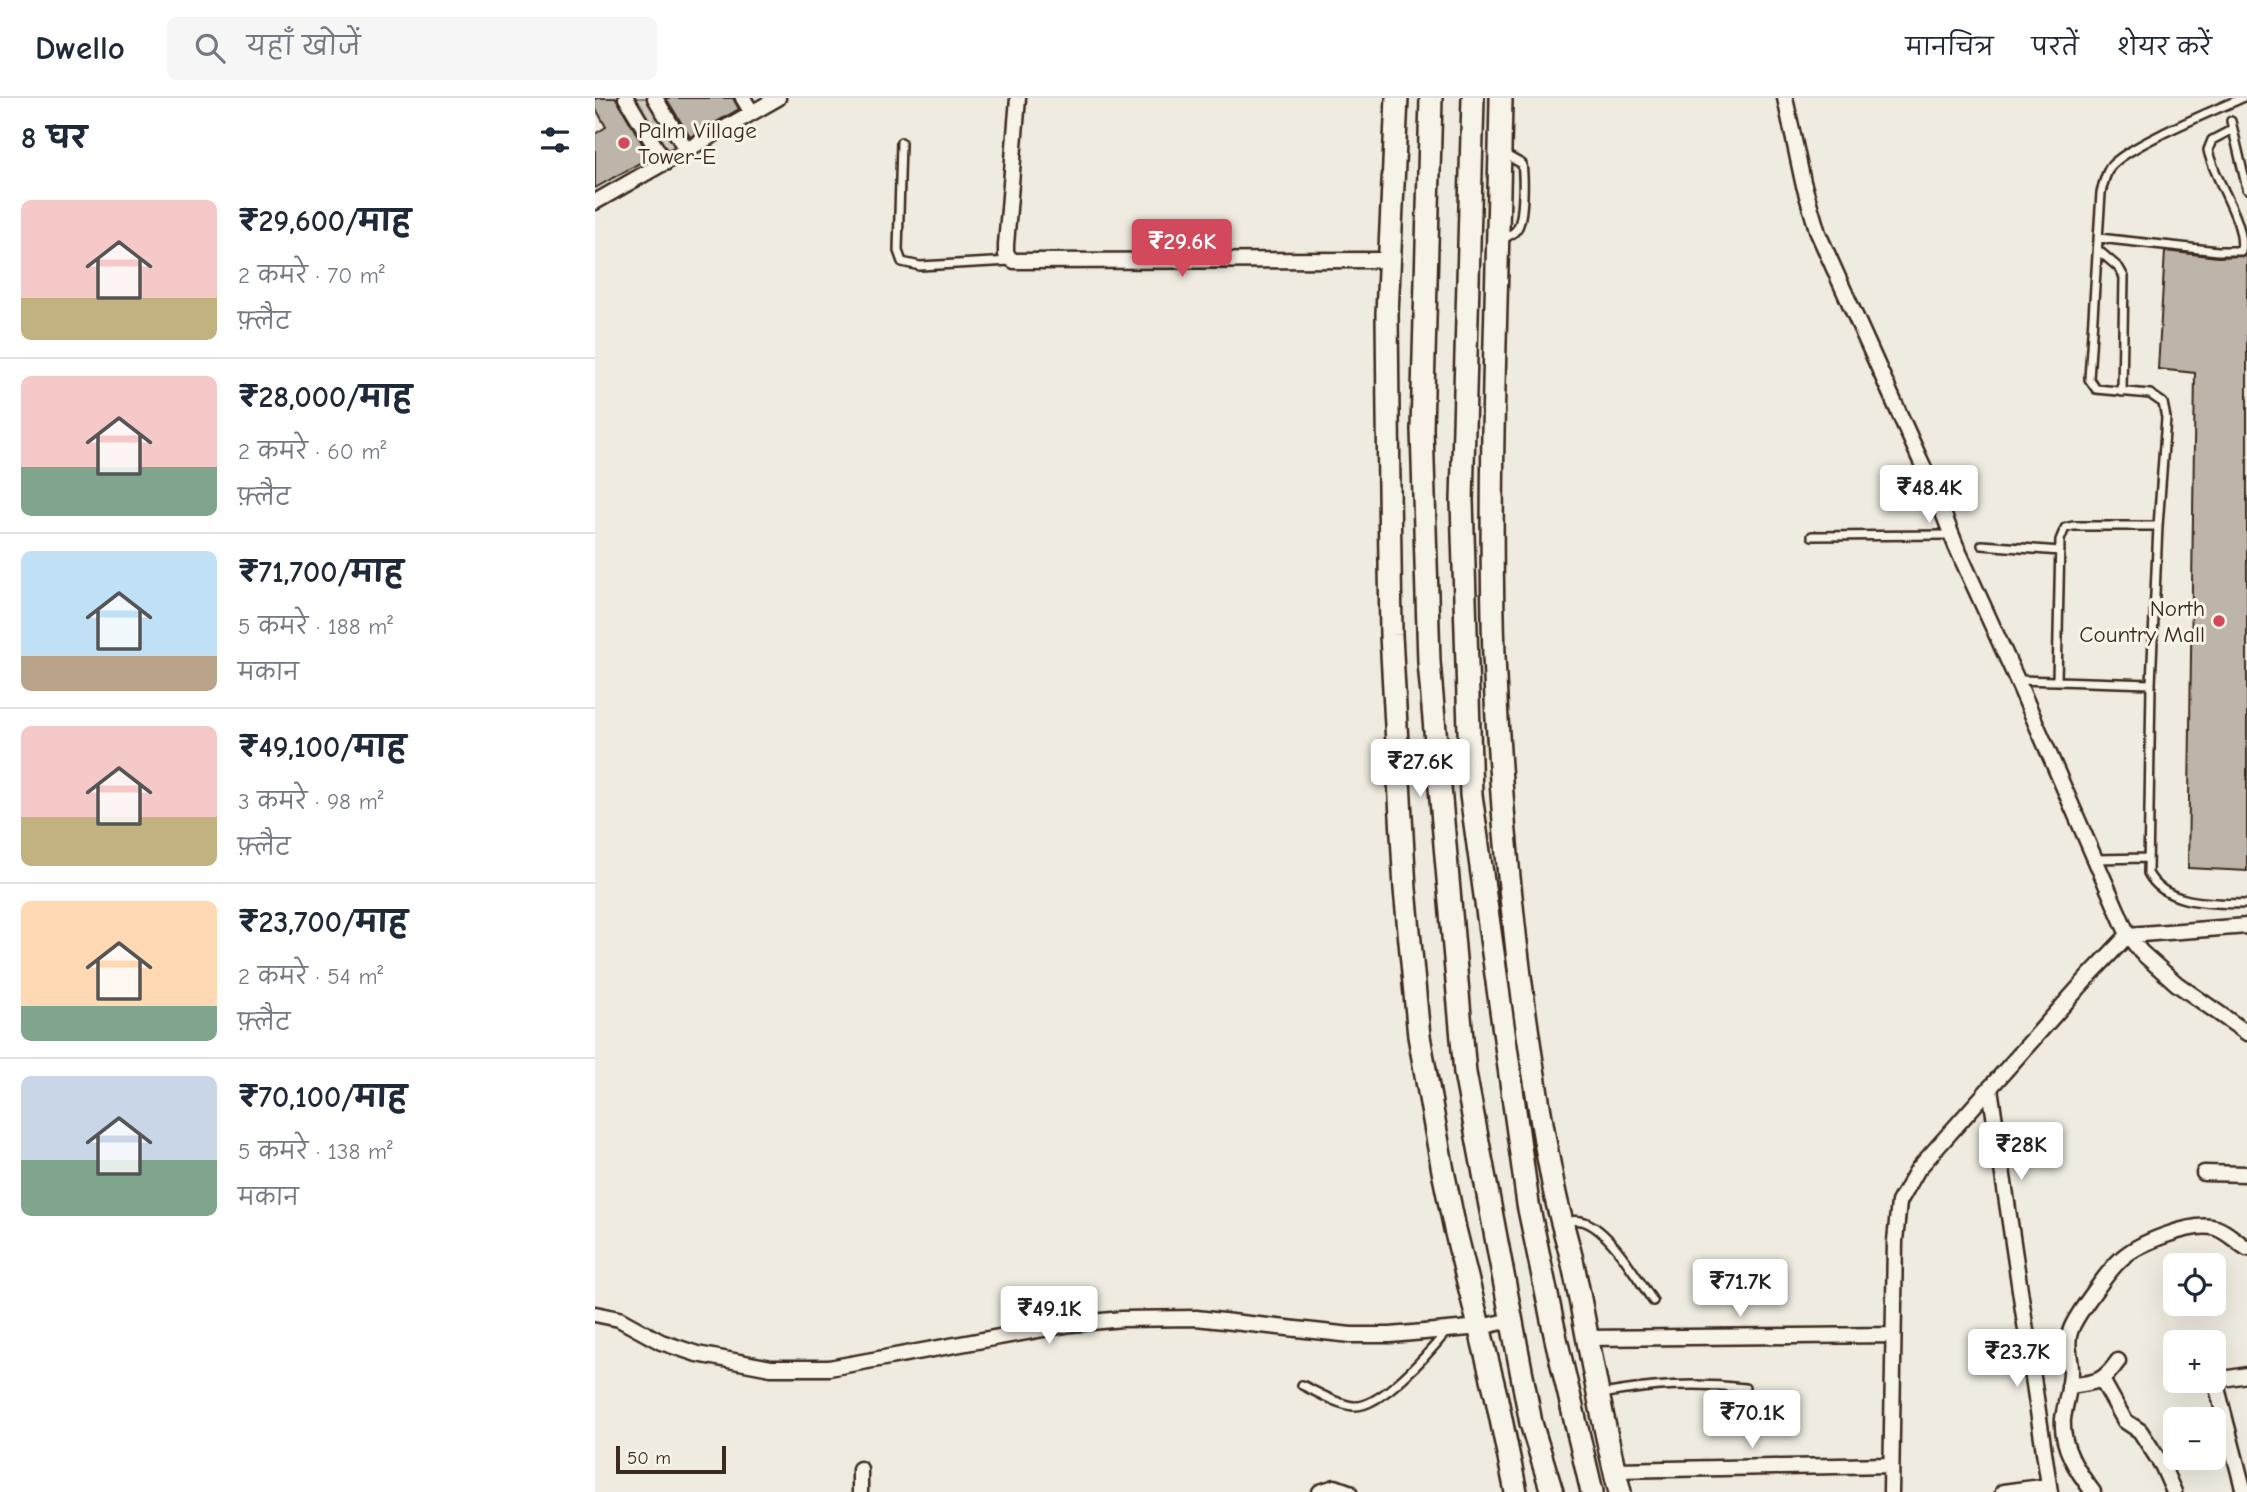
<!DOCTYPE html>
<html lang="hi">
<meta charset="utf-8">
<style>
body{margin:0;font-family:"Comic Neue","Playpen Sans Deva",sans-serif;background:#f6f6f7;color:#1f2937;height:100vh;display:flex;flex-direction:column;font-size:26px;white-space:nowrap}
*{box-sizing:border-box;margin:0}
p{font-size:23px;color:#747a83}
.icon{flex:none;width:38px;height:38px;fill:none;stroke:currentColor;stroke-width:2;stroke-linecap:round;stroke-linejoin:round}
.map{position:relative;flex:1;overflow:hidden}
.panel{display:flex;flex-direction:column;background:#fff;width:595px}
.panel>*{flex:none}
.fabs{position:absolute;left:1568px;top:1155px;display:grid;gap:14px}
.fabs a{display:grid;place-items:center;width:63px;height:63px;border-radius:10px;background:#fff;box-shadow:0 7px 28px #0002;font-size:35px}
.scale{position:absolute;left:21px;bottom:18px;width:110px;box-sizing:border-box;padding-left:7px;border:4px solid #3b2a1e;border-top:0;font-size:19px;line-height:24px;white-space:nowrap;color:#3b2a1e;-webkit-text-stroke:5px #f7f3e8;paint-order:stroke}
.price{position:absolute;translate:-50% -60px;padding:0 16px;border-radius:7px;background:#fff;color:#222;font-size:23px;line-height:46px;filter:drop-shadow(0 2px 4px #0008)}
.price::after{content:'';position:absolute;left:50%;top:42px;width:21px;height:16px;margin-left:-10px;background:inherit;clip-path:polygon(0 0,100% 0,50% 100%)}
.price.active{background:#d1495b;color:#fff}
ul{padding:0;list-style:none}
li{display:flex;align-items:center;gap:21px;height:175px;padding:0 21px}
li+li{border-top:2px solid #e0e1e3}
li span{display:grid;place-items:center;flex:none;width:196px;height:140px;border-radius:10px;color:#555}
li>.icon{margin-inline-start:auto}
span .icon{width:84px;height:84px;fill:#fffc;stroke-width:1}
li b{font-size:30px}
h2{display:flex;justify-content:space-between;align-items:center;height:84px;padding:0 21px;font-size:30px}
header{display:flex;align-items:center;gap:42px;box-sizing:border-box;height:98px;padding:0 35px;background:#fff;border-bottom:2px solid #e0e1e3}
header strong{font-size:33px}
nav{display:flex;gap:38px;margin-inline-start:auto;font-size:24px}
.search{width:490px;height:63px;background:#f6f6f7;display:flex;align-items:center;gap:18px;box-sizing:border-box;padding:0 24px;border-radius:10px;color:#747a83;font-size:26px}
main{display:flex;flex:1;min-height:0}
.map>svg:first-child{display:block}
.park{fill:url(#park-crowns);stroke:#867a6f;stroke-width:2}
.building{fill:#bdb5aa;stroke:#3b2a1e;stroke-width:2}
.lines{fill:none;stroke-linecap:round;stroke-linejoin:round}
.lane-casing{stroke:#3b2a1e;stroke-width:12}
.street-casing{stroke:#3b2a1e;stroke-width:19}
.secondary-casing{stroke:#3b2a1e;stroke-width:26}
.lane{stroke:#f7f3e8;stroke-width:7}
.street{stroke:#f7f3e8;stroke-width:14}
.secondary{stroke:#f7f3e8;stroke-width:21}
.poi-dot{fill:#d1495b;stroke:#f7f3e8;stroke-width:2.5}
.labels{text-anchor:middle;stroke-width:6;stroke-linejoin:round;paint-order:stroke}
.poi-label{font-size:23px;fill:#3b2a1e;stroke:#f7f3e8;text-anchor:start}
</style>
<header>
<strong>Dwello</strong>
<div class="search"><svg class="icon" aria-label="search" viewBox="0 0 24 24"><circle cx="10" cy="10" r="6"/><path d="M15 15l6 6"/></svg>यहाँ खोजें</div>
<nav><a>मानचित्र</a><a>परतें</a><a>शेयर करें</a></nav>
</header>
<main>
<section class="panel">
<h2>8 घर<svg class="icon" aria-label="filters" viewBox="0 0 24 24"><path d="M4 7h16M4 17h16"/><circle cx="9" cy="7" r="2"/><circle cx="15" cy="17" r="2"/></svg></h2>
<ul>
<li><span style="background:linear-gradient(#f6c9c9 70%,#c2b280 0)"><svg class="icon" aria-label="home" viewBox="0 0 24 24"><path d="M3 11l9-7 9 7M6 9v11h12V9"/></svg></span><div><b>₹29,600/माह</b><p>2 कमरे · 70 m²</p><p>फ़्लैट</p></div></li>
<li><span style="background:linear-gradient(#f6c9c9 65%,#7fa58c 0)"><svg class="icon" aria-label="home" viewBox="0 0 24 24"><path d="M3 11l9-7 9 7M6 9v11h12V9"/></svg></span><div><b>₹28,000/माह</b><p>2 कमरे · 60 m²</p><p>फ़्लैट</p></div></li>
<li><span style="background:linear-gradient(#bfe0f5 75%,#b9a48a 0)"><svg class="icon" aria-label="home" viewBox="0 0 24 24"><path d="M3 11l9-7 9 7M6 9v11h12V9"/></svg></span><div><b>₹71,700/माह</b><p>5 कमरे · 188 m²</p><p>मकान</p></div></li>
<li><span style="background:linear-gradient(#f6c9c9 65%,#c2b280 0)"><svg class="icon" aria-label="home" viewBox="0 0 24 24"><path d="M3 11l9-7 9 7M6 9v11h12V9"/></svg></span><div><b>₹49,100/माह</b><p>3 कमरे · 98 m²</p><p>फ़्लैट</p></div></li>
<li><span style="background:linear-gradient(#ffd9b3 75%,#7fa58c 0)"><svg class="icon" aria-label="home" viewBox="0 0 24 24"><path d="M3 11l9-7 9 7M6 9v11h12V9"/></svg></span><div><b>₹23,700/माह</b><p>2 कमरे · 54 m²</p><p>फ़्लैट</p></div></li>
<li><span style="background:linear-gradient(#c9d6e8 60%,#7fa58c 0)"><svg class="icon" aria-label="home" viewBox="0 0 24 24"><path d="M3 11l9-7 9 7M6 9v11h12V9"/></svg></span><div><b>₹70,100/माह</b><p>5 कमरे · 138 m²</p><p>मकान</p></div></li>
</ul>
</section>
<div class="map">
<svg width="1652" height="1394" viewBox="0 0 1652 1394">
<defs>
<pattern id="park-crowns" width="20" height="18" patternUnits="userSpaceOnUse" patternTransform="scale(1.75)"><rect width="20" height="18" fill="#d1cbc0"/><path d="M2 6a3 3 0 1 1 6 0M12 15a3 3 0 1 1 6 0" fill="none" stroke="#b4aea5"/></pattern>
</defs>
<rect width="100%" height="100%" fill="#efebe0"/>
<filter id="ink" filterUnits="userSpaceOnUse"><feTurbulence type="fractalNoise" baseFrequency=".0143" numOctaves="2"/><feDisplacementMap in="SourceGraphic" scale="14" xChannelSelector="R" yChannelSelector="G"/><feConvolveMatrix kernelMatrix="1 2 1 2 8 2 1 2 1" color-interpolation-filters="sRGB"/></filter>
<g filter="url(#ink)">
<!-- park -->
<path class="park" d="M37 0H54L82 47 68 54Z"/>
<!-- building -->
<path class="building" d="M0 0H21L55 59 0 90V36L11 29 0 9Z
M71 0H138L144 11 95 39Z
M1570 153 1623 159 1652 158V773L1593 770 1600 275 1563 271Z"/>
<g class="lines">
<!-- lane casing -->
<g class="lane-casing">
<path id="lane" d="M1647 0C1618 13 1533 47 1515 69 1510 77 1508 86 1506 95L1494 281 1501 291 1555 296 1568 305 1571 320 1563 428 1556 586 1553 775C1570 808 1619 805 1652 806
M1636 23 1652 91
M306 44 303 153 307 164 325 168 416 163
M1504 140 1623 153H1646C1652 125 1618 80 1613 52L1617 42 1638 31
M905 143C911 139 920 136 923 129 929 117 929 80 927 66L909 56
M1503 152 1524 170 1529 179 1527 294
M1217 438 1356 437
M1387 447 1465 453
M1422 582 1462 583
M1556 586 1462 583 1465 442 1470 430 1478 428H1563
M1501 761 1552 760
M968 1125C976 1123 982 1121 990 1124 1016 1134 1042 1180 1058 1203
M707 1287C722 1294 741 1306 758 1308 785 1311 835 1254 851 1234
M1007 1296C1057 1287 1100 1284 1150 1290"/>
</g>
<!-- street casing -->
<g class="street-casing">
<path id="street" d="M31 0 70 65
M60 0 92 53
M148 0 157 15
M423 0 411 147V157L419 163 796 162
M1190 0 1208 84 1223 135 1341 397 1361 448 1422 582 1533 837 1546 854 1582 886 1652 935
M0 104 183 0
M1395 990 1455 1394
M1609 1075 1652 1076
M0 1216 24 1221 66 1244 102 1256 176 1270H234L476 1226 527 1221 601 1220 756 1237H795L886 1229 916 1222
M992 1240 1298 1237
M1507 1282 1530 1323 1545 1333 1567 1367 1579 1394
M1474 1288C1500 1284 1507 1286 1523 1263
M1019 1372 1296 1367
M265 1394V1371
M725 1394 740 1389 754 1394
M1296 1394 1300 1143 1304 1104 1323 1071 1495 877 1533 837 1652 828
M1408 1394 1454 1388
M1498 1394C1482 1373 1466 1349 1468 1321 1470 1305 1476 1289 1476 1273 1476 1258 1470 1246 1476 1231 1482 1216 1514 1172 1526 1161 1543 1145 1598 1123 1621 1130 1633 1134 1641 1144 1652 1150
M1649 1394 1621 1286 1622 1282 1652 1277"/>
</g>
<!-- secondary casing -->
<g class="secondary-casing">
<path id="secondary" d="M802 0 792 216 793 316 796 537 810 791 824 938 848 1073 860 1131 901 1297 921 1394
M836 0 827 331 834 564 870 975 936 1325 957 1394
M878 0 867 403 876 697 933 1106 961 1241 997 1394
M906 0C903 186 893 372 899 558 906 734 925 917 959 1091 964 1116 972 1141 978 1166 994 1242 1005 1319 1025 1394"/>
</g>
<!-- lane -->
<use href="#lane" class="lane"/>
<!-- street -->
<use href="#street" class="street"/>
<!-- secondary -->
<use href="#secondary" class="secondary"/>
</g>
</g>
<!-- markers -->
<g class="poi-dot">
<circle cx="29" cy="45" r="7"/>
<circle cx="1624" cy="523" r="7"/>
</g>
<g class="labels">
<!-- poi labels -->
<g class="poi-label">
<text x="43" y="40">Palm Village<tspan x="43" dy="26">Tower-E</tspan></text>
<text x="1610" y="518" text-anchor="end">North<tspan x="1610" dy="26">Country Mall</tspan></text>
</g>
</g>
</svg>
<div class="fabs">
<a><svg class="icon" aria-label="locate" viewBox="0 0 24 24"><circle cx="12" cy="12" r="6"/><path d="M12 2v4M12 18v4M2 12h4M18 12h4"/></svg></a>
<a>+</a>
<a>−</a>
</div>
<div class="scale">50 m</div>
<b class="price active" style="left:587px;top:181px">₹29.6K</b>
<b class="price" style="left:1334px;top:427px">₹48.4K</b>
<b class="price" style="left:825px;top:701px">₹27.6K</b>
<b class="price" style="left:1426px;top:1084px">₹28K</b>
<b class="price" style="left:1145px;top:1221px">₹71.7K</b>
<b class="price" style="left:454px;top:1248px">₹49.1K</b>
<b class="price" style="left:1422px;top:1291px">₹23.7K</b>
<b class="price" style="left:1157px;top:1352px">₹70.1K</b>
</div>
</main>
